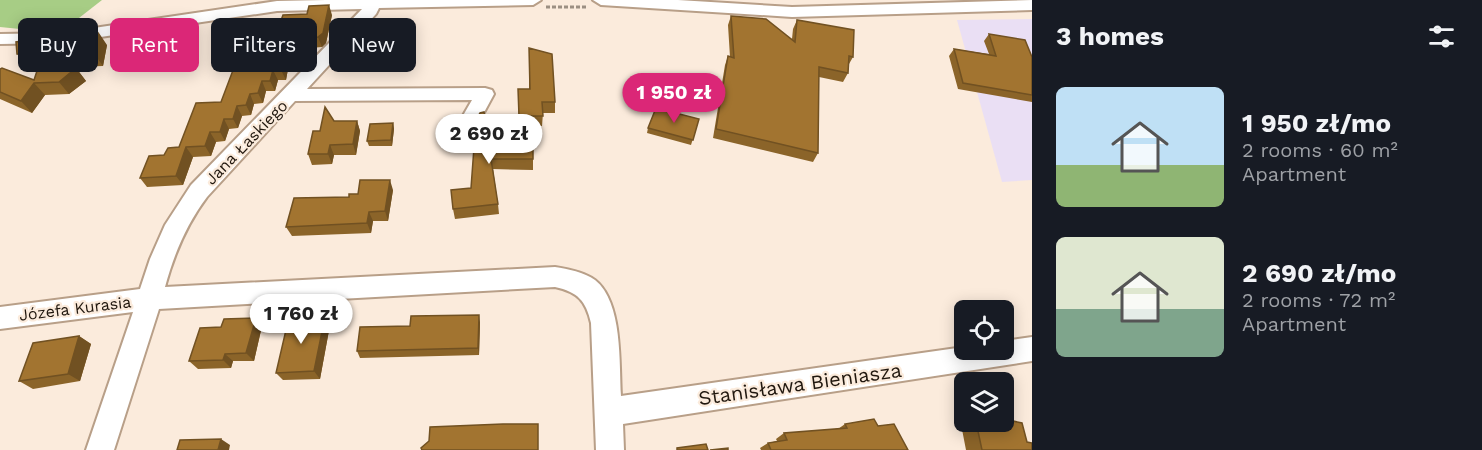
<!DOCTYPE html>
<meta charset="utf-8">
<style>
body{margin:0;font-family:"Work Sans",sans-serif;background:#242831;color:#f1f3f6;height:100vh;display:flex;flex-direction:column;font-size:22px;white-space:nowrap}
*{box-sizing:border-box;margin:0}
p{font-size:20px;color:#9ea1a6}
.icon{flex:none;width:33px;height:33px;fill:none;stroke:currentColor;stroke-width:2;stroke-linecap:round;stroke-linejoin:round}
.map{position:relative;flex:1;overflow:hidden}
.side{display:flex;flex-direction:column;background:#171b24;width:450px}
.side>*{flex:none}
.hud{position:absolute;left:18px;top:18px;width:570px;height:54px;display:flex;gap:12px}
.controls{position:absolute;left:954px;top:300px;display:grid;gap:12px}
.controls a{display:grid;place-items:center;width:60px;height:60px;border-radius:9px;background:#171b24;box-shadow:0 3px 15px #0003;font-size:30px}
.price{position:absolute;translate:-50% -51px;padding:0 14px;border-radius:21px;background:#fff;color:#222;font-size:20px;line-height:39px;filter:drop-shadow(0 2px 3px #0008)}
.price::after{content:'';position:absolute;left:50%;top:36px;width:18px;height:14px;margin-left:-9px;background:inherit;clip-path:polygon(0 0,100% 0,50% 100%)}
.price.selected{background:#db2777;color:#fff}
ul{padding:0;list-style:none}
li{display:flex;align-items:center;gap:18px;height:150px;padding:0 24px}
li span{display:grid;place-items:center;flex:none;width:168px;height:120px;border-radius:9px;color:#555}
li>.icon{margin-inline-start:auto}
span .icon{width:72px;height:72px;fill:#fffc;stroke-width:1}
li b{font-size:26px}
h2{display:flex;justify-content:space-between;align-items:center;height:72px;padding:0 24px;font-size:26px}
.chip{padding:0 21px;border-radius:9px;background:#171b24;box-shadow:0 3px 15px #0003;font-size:21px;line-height:54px}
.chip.selected{background:#db2777;color:#fff}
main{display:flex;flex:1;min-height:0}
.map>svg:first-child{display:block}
.industrial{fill:#eadff4}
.green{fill:#a7cd85}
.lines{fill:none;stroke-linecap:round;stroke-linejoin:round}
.minor-casing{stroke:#b89f88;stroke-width:4}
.path{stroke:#9c8f82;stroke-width:3;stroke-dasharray:4 2;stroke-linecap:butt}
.minor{fill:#fff;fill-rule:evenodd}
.wall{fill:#8b6429}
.shaded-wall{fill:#715122}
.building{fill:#a27430;stroke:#715122;stroke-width:1.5}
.labels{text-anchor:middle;stroke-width:4.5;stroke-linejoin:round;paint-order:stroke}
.street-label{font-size:16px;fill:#20170e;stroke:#fbebdc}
.near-street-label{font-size:20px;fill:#20170e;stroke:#fbebdc}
</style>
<main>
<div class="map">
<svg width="1032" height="450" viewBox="0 0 1032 450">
<rect width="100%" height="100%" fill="#fbebdc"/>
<!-- industrial -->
<path class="industrial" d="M1032 19V180L1002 182 957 20Z"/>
<!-- green -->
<path class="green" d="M0 0H102L70 25 20 29 0 27Z"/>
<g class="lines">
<!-- minor casing -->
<g class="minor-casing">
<path id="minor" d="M326 0H541L533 5 379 8 376 14 307 89 485 88 492 90 494 94 474 131 467 133 460 131 457 126 472 100 295 101 207 197C186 225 174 254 165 287L555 267C568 269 584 272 595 280 623 302 619 364 621 396L964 347V350H1004V341L1032 337V361L623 424 624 450H596L591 323C586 301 578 292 555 287L159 309 114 450H86L133 312 0 329V307L140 289 150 259 165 225 191 185 362 9 277 11 60 43 0 44V34L60 33 277 1Z
M593 0H678L792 7 1032 0V10L792 17 601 5Z"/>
</g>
<!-- path -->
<path class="path" d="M546 7H587"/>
<!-- minor -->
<use href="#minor" class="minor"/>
</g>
<!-- wall -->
<path class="wall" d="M332 15 326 43 322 47 310 48 307 58H300L297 68 288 69 286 80H278L275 91H266L263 103 254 104 251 115 242 116 238 128 229 129 225 141 216 142 211 156 193 157 183 185 147 187 140 178 164 155 179 147 221 102 242 57 276 34Z
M731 16 792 39 793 29 797 20 853 57 849 64 848 73 843 82 819 77 818 153 813 162 713 138 725 65 728 56 730 57 728 25Z
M402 29 404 40 402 58H390L376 65 374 54Z
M989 34 1032 57V102L958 89 949 56 954 49 989 54 984 41Z
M115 42H151V52L143 58 122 52Z
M107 45 103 66 72 67 76 68 86 81 69 94 45 95 32 113 0 99V69L34 80 38 69H30L17 54Z
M529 48 555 102V113H543L542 126 519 127 518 89H529Z
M699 119 691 145 647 133 648 128Z
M334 121H357L360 131 356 155H334L332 164 312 165 308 154 320 131Z
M393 123 394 129 392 146H369L367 141Z
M488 137H533V170L493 169 498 204 499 214 455 219 453 209 471 188Z
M393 190 388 221H373L371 233 292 236 286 227 349 197 358 194Z
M480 322 479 355 360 358 357 351 410 326Z
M330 325 320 379 283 380 276 373Z
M262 326 254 361H233L231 368 198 369 189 361Z
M79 336 91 344 80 381 33 389 19 381Z
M964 416V422H1004L1027 442 1032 450H966L960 419Z
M845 424 878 426 908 450H761L760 448 768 443 777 441 776 439 784 433 838 429Z"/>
<!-- shaded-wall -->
<path class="shaded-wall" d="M329 5 332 15 326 43 322 47 318 37Z
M402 29 404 40 402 58 400 47Z
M97 30 107 45 103 66 92 51Z
M144 31 151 42V52L143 58 136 47Z
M306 38 310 48 307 58 304 48Z
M388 47 390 58 376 65 374 54Z
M296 48 300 58 297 68 293 58Z
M285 59 288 69 286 80 281 70Z
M76 68 86 81 69 94 59 82Z
M273 70 278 80 275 91 270 81Z
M262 81 266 91 263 103 258 93Z
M34 83 45 95 32 113 21 101Z
M250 94 254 104 251 115 246 105Z
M237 106 242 116 238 128 233 119Z
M224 119 229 129 225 141 220 132Z
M357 121 360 131 356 155 353 144Z
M393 123 394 129 392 146 391 140Z
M210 132 216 142 211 156 205 146Z
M330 145 334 155 332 164 328 154Z
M186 147 193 157 183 185 176 176Z
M390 180 393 190 388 221 385 211Z
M369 212 373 221 371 233 367 223Z
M479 315 480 322 479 355 478 348Z
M325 317 330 325 320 379 314 371Z
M256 318 262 326 254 361 246 353Z
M79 336 91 344 80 381 68 374Z
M225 354 233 361 231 368 223 360Z
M221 439 230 445 229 450H218Z"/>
<!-- building -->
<path class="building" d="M329 5 323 33 318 37 306 38 304 48H296L293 58 285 59 281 70H273L270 81H262L258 93 250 94 246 105 237 106 233 119H224L220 132H210L205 146 186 147 176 176 140 178 149 156 164 155 168 148 179 147 196 103 221 102 238 57H242L250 36 276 34 283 15 307 14 309 6Z
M731 16 766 19 795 42 797 20 854 30 853 57 849 56 848 73 819 67 818 153 716 129 728 56 734 58Z
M133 28 144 31V41L136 47 115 42Z
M390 28 402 29 400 47H388L374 54 378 30Z
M97 30 92 51 17 54 16 42Z
M989 34 1025 40 1032 57V95L963 83 954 49 996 56Z
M529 48 552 54 555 102H542L543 116H519L518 89H530Z
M41 59 76 68 59 82 34 83 21 101 0 92V69L2 68 34 80Z
M325 107 334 121H357L353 144 330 145 328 154H308L313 131H320Z
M656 108 699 119 693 140 648 128Z
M484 112 488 137H533V159H491L498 204 453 209 451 190 471 188 476 120 480 113Z
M393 123 391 140 367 141 370 124Z
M360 180H390L385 211 369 212 367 223 286 227 294 198 349 197V194H358Z
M479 315 478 348 357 351 360 327 410 326 411 316Z
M289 317H325L314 371 276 373Z
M256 318 246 353 225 354 223 360 189 361 200 328 221 327 224 319Z
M79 336 68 374 19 381 33 343Z
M874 419 878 426 894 424 908 450H771L768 443 787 440 784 433 847 428 845 424Z
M1004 419 1022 423 1027 442 1032 443V450H982L976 422H1004Z
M503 424H538V450H422L421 448 429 441 430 427Z
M221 439 218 450H177L180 440Z
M706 444 708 450H677V448Z
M728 448V450H710Z"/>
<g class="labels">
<!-- street labels -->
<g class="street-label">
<text transform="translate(246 142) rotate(-46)" y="6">Jana Łaskiego</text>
<text transform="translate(75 308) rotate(-7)" y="6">Józefa Kurasia</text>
</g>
<!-- near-street labels -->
<g class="near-street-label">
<text transform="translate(800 384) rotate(-8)" y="7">Stanisława Bieniasza</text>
</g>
</g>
</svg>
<div class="controls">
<a><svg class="icon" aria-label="locate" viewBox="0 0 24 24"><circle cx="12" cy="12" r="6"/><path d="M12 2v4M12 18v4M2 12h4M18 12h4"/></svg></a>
<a><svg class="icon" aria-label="layers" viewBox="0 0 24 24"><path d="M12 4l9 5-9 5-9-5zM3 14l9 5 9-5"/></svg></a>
</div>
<b class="price selected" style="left:674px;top:124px">1 950 zł</b>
<b class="price" style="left:489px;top:165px">2 690 zł</b>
<b class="price" style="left:301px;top:345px">1 760 zł</b>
<div class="hud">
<a class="chip">Buy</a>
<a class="chip selected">Rent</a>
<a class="chip">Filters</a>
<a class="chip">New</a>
</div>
</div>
<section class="side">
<h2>3 homes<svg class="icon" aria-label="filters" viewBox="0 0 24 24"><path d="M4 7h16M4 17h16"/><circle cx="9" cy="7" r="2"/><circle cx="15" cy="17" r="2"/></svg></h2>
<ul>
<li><span style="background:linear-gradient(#bfe0f5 65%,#8fb573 0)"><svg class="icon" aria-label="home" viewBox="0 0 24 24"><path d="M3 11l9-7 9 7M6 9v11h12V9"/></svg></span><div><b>1 950 zł/mo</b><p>2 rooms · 60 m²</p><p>Apartment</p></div></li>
<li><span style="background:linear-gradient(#dfe7d0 60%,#7fa58c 0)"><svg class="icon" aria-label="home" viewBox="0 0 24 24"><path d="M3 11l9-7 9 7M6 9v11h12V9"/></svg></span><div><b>2 690 zł/mo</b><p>2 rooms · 72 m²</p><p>Apartment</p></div></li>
</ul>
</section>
</main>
